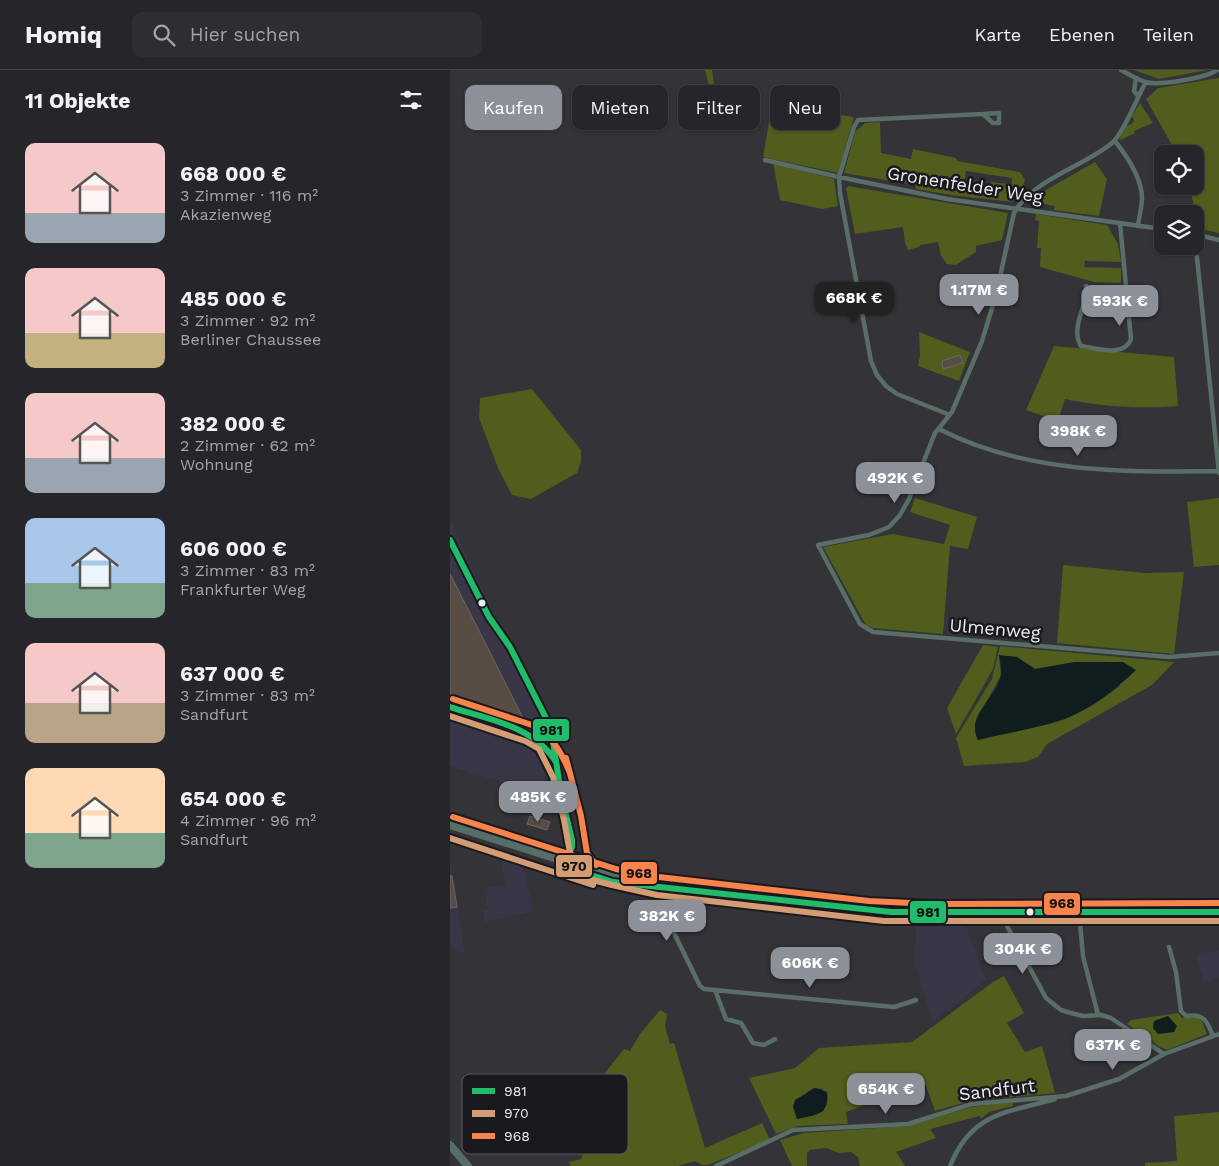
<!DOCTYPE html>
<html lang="de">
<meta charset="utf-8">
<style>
body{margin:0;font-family:"Work Sans",sans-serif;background:#2e2e32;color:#f1f3f6;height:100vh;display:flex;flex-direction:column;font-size:19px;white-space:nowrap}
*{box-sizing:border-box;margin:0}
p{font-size:16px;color:#a4a5a8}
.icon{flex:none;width:28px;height:28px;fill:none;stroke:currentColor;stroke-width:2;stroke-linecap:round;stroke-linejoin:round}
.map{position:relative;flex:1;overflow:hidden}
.details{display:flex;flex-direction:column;background:#26262a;width:450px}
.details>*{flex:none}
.guide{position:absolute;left:15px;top:15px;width:475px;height:45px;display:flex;gap:10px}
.fabs{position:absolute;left:704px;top:75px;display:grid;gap:10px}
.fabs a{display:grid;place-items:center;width:50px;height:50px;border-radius:10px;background:#26262a;box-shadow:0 1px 4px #0004,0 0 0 1px #424347;font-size:25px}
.price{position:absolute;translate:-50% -42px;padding:0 11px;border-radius:10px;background:#8c9099;color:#fff;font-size:16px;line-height:32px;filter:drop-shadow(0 1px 2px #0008)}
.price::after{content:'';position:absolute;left:50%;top:30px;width:15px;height:11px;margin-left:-8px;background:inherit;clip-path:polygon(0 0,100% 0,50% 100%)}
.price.current{background:#222;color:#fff}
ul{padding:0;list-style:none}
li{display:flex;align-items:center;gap:15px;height:125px;padding:0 25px}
li span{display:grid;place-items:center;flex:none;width:140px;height:100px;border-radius:10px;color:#555}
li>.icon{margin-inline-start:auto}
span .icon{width:60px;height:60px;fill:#fffc;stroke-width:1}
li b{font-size:21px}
h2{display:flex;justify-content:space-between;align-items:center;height:60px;padding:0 25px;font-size:21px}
.pill{padding:0 18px;border-radius:10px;background:#26262a;box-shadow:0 1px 4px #0004,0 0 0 1px #424347;font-size:18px;line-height:45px}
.pill.current{background:#8c9099;color:#fff}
header{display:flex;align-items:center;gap:30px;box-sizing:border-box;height:70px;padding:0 25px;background:#26262a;border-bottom:1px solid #424347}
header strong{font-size:24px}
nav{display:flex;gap:28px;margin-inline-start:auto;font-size:18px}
.search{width:350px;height:45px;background:#2e2e32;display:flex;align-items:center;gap:12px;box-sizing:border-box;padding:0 18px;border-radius:10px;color:#a4a5a8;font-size:19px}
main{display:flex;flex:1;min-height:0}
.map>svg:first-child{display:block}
.built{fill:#393747}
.green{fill:#505d1c;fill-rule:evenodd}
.water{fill:#0f1d1f}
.building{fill:#584d44;stroke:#696767}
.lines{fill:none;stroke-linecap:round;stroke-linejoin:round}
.street{stroke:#5a6e68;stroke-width:4.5}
.primary{stroke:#576e68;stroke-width:8}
.bus-1-casing{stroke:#1a191e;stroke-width:10}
.bus-2-casing{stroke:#1a191e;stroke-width:10}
.bus-3-casing{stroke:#1a191e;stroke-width:10}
.bus-1{stroke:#20bc6c;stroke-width:6}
.bus-2{stroke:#d39c74;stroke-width:6}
.bus-3{stroke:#f8844c;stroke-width:6}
.bus-dot{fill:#eeedf4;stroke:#1a191e;stroke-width:2}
.labels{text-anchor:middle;stroke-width:5;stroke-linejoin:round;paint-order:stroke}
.street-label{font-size:18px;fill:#eeedf4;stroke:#1a191e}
.key{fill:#1a191e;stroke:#5a595e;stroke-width:1}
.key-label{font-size:14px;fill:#eeedf4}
.line-badge{stroke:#1a191e;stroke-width:2}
.pale-badge-label{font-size:14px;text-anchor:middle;font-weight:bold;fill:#111}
</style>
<header>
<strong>Homiq</strong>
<div class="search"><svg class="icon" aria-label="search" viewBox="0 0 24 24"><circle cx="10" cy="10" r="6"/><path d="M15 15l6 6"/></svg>Hier suchen</div>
<nav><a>Karte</a><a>Ebenen</a><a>Teilen</a></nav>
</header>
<main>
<section class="details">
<h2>11 Objekte<svg class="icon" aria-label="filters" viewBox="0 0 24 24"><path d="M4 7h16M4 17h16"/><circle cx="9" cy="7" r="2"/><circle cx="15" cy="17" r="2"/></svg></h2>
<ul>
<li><span style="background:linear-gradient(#f6c9c9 70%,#9aa5b1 0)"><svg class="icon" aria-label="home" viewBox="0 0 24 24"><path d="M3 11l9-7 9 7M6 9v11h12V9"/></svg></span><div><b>668 000 €</b><p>3 Zimmer · 116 m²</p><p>Akazienweg</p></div></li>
<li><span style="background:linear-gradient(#f6c9c9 65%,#c2b280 0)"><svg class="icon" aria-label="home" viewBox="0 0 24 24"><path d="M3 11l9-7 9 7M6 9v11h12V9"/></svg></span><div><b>485 000 €</b><p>3 Zimmer · 92 m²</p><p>Berliner Chaussee</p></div></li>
<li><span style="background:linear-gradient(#f6c9c9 65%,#9aa5b1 0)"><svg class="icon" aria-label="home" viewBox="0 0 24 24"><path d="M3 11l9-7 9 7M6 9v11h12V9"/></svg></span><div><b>382 000 €</b><p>2 Zimmer · 62 m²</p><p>Wohnung</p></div></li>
<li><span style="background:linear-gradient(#a9c7e8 65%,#7fa58c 0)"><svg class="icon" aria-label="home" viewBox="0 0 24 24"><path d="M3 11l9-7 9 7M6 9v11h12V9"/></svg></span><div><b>606 000 €</b><p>3 Zimmer · 83 m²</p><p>Frankfurter Weg</p></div></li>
<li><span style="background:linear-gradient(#f6c9c9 60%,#b9a48a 0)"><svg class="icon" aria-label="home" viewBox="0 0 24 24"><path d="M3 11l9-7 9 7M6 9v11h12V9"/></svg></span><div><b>637 000 €</b><p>3 Zimmer · 83 m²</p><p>Sandfurt</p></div></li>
<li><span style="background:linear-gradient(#ffd9b3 65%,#7fa58c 0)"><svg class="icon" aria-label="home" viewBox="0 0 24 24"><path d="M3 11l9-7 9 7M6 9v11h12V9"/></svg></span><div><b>654 000 €</b><p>4 Zimmer · 96 m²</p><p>Sandfurt</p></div></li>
</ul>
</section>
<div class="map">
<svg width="769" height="1096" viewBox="0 0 769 1096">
<rect width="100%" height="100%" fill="#333338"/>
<!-- built -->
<path class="built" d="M0 450 95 653 102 681 90 724 0 696Z
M50 785 63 789 62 792 73 796 83 841 35 852 33 841 38 840 35 818 55 815Z
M0 788 15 882 11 884 0 873Z
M466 850 514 851 536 910 483 952 465 895Z
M769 880V908L754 912 746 886Z"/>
<!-- green -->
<path class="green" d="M255 0H262L266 29 271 30V48H267Z
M684 0H758L709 9Z
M769 8V163L750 159 739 116H745V84H727L696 29 708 18Z
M690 33 703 53 684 61 685 63 671 70 670 68 677 56 683 53 684 50 682 46Z
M322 35 404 47 388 103 313 87Z
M430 52 431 83 461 89 463 79 506 88 507 91 570 102 575 110 570 124 567 127C562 121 561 116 562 108L516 101 514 113 539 117 541 112 558 114 564 130 562 132 501 125 466 119V115L394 103 405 62 415 53Z
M645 92 657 109 649 146 604 140 605 136 581 132 580 129Z
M323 93 384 109 388 136 372 139 330 130Z
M398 116 558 143 552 170 526 176V182L506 195 497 194 491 186 488 172 470 175 469 177 458 180 455 173 453 157 405 164 396 119Z
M586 144 657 155 668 174 671 192 635 191 634 197 671 198V213L644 212 590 197 591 178H587L589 151 585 150Z
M469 262 520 282 509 311 468 296 470 286Z
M604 276 724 287 728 336C689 339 653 337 615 329L608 351 576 340Z
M82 319 131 380V392L127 403 81 429 62 425 48 398 29 348 30 328Z
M465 428 527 447 518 479 500 476 493 564 422 558 416 555 373 477 443 464 494 474 500 455 460 442Z
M769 428V495L744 497 737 432Z
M613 495 695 503 734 502 724 584 607 573Z
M533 575 548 577 543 599 506 664 497 638Z
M550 576 724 592 702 615 597 674 588 687 575 692 514 696 506 668 542 609ZM549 586 567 587 585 599 625 592 670 616 643 635 615 649 525 653 551 605Z
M554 906 574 943 557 953 575 982 592 976 605 1023 520 1031 485 1041 475 1013 396 1042 398 1054 348 1056 326 1064 299 1008 345 998 369 978 462 972 543 912ZM364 1018 373 1019 374 1041 347 1049 358 1021Z
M210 940 217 944 215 956 220 974 224 973 255 1078 312 1053 320 1070 258 1095H252L245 1091 228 1096H120L119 1092 131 1089 139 1066 124 1061 150 1009 174 979 180 981 190 964Z
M728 943 732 948H748L752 951 757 964 717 980 710 977 677 954 681 950Z
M563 1032V1036L539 1042 531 1049 530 1046 480 1059 486 1068 446 1082 455 1096H410L408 1087 401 1082 389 1083 376 1078 360 1080 357 1083V1096H342L330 1070 354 1063 458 1056 522 1037Z
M769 1042V1096H695V1093L727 1091 724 1046Z"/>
<!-- water -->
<path class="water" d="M549 585 567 587 585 599 625 592H673L686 600C665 620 642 638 615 649 590 658 555 663 528 670 515 645 547 628 551 605 552 599 550 591 549 585Z
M718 946 727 956 724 962 708 964 703 958 704 951Z
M365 1018 377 1022C380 1045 366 1045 347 1049L343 1037 345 1030Z"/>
<!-- building -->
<path class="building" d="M510 285 513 293 493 299 492 291Z
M0 504 19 541 77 656 34 642 30 635 23 638 0 631Z
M80 746 100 752 97 760 77 754Z
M0 806H2L7 837 0 838Z"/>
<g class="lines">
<!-- street -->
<path class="street" d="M671 0C678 4 687 9 695 12 708 16 757 8 767 0
M686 8 684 21 688 26
M696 12C687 27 674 63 662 73 633 97 582 110 564 143L546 225 532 271 502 342 485 363 459 429 450 445 439 457 419 465 368 475 410 554 423 562 719 587 769 583
M665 71C676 85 692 109 692 128 692 137 689 147 688 156
M315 90 389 107 497 129 712 159
M745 164 769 170
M745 168 769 403
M636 216 638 221C634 237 621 261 631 276 647 278 674 288 681 269L670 153
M500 345 447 324 436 316 427 305 421 291 390 123 389 107 404 57 408 50 533 44 543 53H549V43L533 44
M489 359C574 403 675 403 769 401
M203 815V820L250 916 254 919 444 937 466 930
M629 842 633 886 648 945
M555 843 556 854 596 928 611 940 621 943 633 946 651 945 661 948 714 984
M719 877 726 902 731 941 736 946C754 943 757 951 763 966
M265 920 276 949 291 953 303 973 314 975 325 969
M266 1096 343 1060 458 1054 522 1034 616 1026 669 1009 714 984 769 964
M500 1096C522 1042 556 1043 605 1029"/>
<!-- primary -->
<path class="primary" d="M0 755 164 807 208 816 418 840 483 843 769 842
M0 1075 18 1096"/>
<!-- bus-1 casing -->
<g class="bus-1-casing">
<path id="bus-1" d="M0 470 39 547 60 577 101 658 111 724 122 770V777L114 792 116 797 163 812 441 842H769
M0 637C38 649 84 656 106 692"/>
</g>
<!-- bus-2 casing -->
<g class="bus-2-casing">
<path id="bus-2" d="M0 646 75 671 89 679 103 707 114 750 122 794 135 808 162 815 207 825 434 851H769
M0 768 143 815"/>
</g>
<!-- bus-3 casing -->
<g class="bus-3-casing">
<path id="bus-3" d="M3 629 82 655C101 665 111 681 119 701
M116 688 131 746 137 783 146 795
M3 747 166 799 209 807 419 831 483 834 769 833"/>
</g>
<!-- bus-1 -->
<use href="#bus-1" class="bus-1"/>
<!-- bus-2 -->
<use href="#bus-2" class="bus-2"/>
<!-- bus-3 -->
<use href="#bus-3" class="bus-3"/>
</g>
<!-- markers -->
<g class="bus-dot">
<circle cx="32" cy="533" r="4.5"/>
<circle cx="580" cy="842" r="4.5"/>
</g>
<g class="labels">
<!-- street labels -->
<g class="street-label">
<text transform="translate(515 115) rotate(9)" y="6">Gronenfelder Weg</text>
<text transform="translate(545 559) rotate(5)" y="6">Ulmenweg</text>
<text transform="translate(547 1020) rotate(-7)" y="6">Sandfurt</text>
</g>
</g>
<!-- legend -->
<rect x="12" y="1004" width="166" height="80" rx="8" class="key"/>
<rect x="22" y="1018" width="23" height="6" fill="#20bc6c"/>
<rect x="22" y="1040" width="23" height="7" fill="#d39c74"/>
<rect x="22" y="1063" width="23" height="6" fill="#f8844c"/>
<g class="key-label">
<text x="54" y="1026">981</text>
<text x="54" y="1048">970</text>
<text x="54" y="1071">968</text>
</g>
<g class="line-badge">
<rect x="82" y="648" width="38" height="24" rx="5" fill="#20bc6c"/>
<rect x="105" y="784" width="38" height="24" rx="5" fill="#d39c74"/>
<rect x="170" y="791" width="38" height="24" rx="5" fill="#f8844c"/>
<rect x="593" y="822" width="38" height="24" rx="5" fill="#f8844c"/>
<rect x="459" y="830" width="38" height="24" rx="5" fill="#20bc6c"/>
</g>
<g class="pale-badge-label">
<text x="101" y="665">981</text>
<text x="124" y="801">970</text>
<text x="189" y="808">968</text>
<text x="612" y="838">968</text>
<text x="478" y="847">981</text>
</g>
</svg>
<div class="fabs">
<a><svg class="icon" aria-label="locate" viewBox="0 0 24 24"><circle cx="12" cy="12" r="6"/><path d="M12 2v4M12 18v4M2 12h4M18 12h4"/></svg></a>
<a><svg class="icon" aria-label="layers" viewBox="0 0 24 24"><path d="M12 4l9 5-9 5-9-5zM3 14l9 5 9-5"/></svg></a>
</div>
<b class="price" style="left:529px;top:246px">1.17M €</b>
<b class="price current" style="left:404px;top:254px">668K €</b>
<b class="price" style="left:670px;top:257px">593K €</b>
<b class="price" style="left:628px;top:387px">398K €</b>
<b class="price" style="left:445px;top:434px">492K €</b>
<b class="price" style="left:88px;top:753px">485K €</b>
<b class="price" style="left:217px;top:872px">382K €</b>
<b class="price" style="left:573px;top:905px">304K €</b>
<b class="price" style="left:360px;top:919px">606K €</b>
<b class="price" style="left:663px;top:1001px">637K €</b>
<b class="price" style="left:436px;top:1045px">654K €</b>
<div class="guide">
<a class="pill current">Kaufen</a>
<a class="pill">Mieten</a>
<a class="pill">Filter</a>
<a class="pill">Neu</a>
</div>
</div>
</main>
